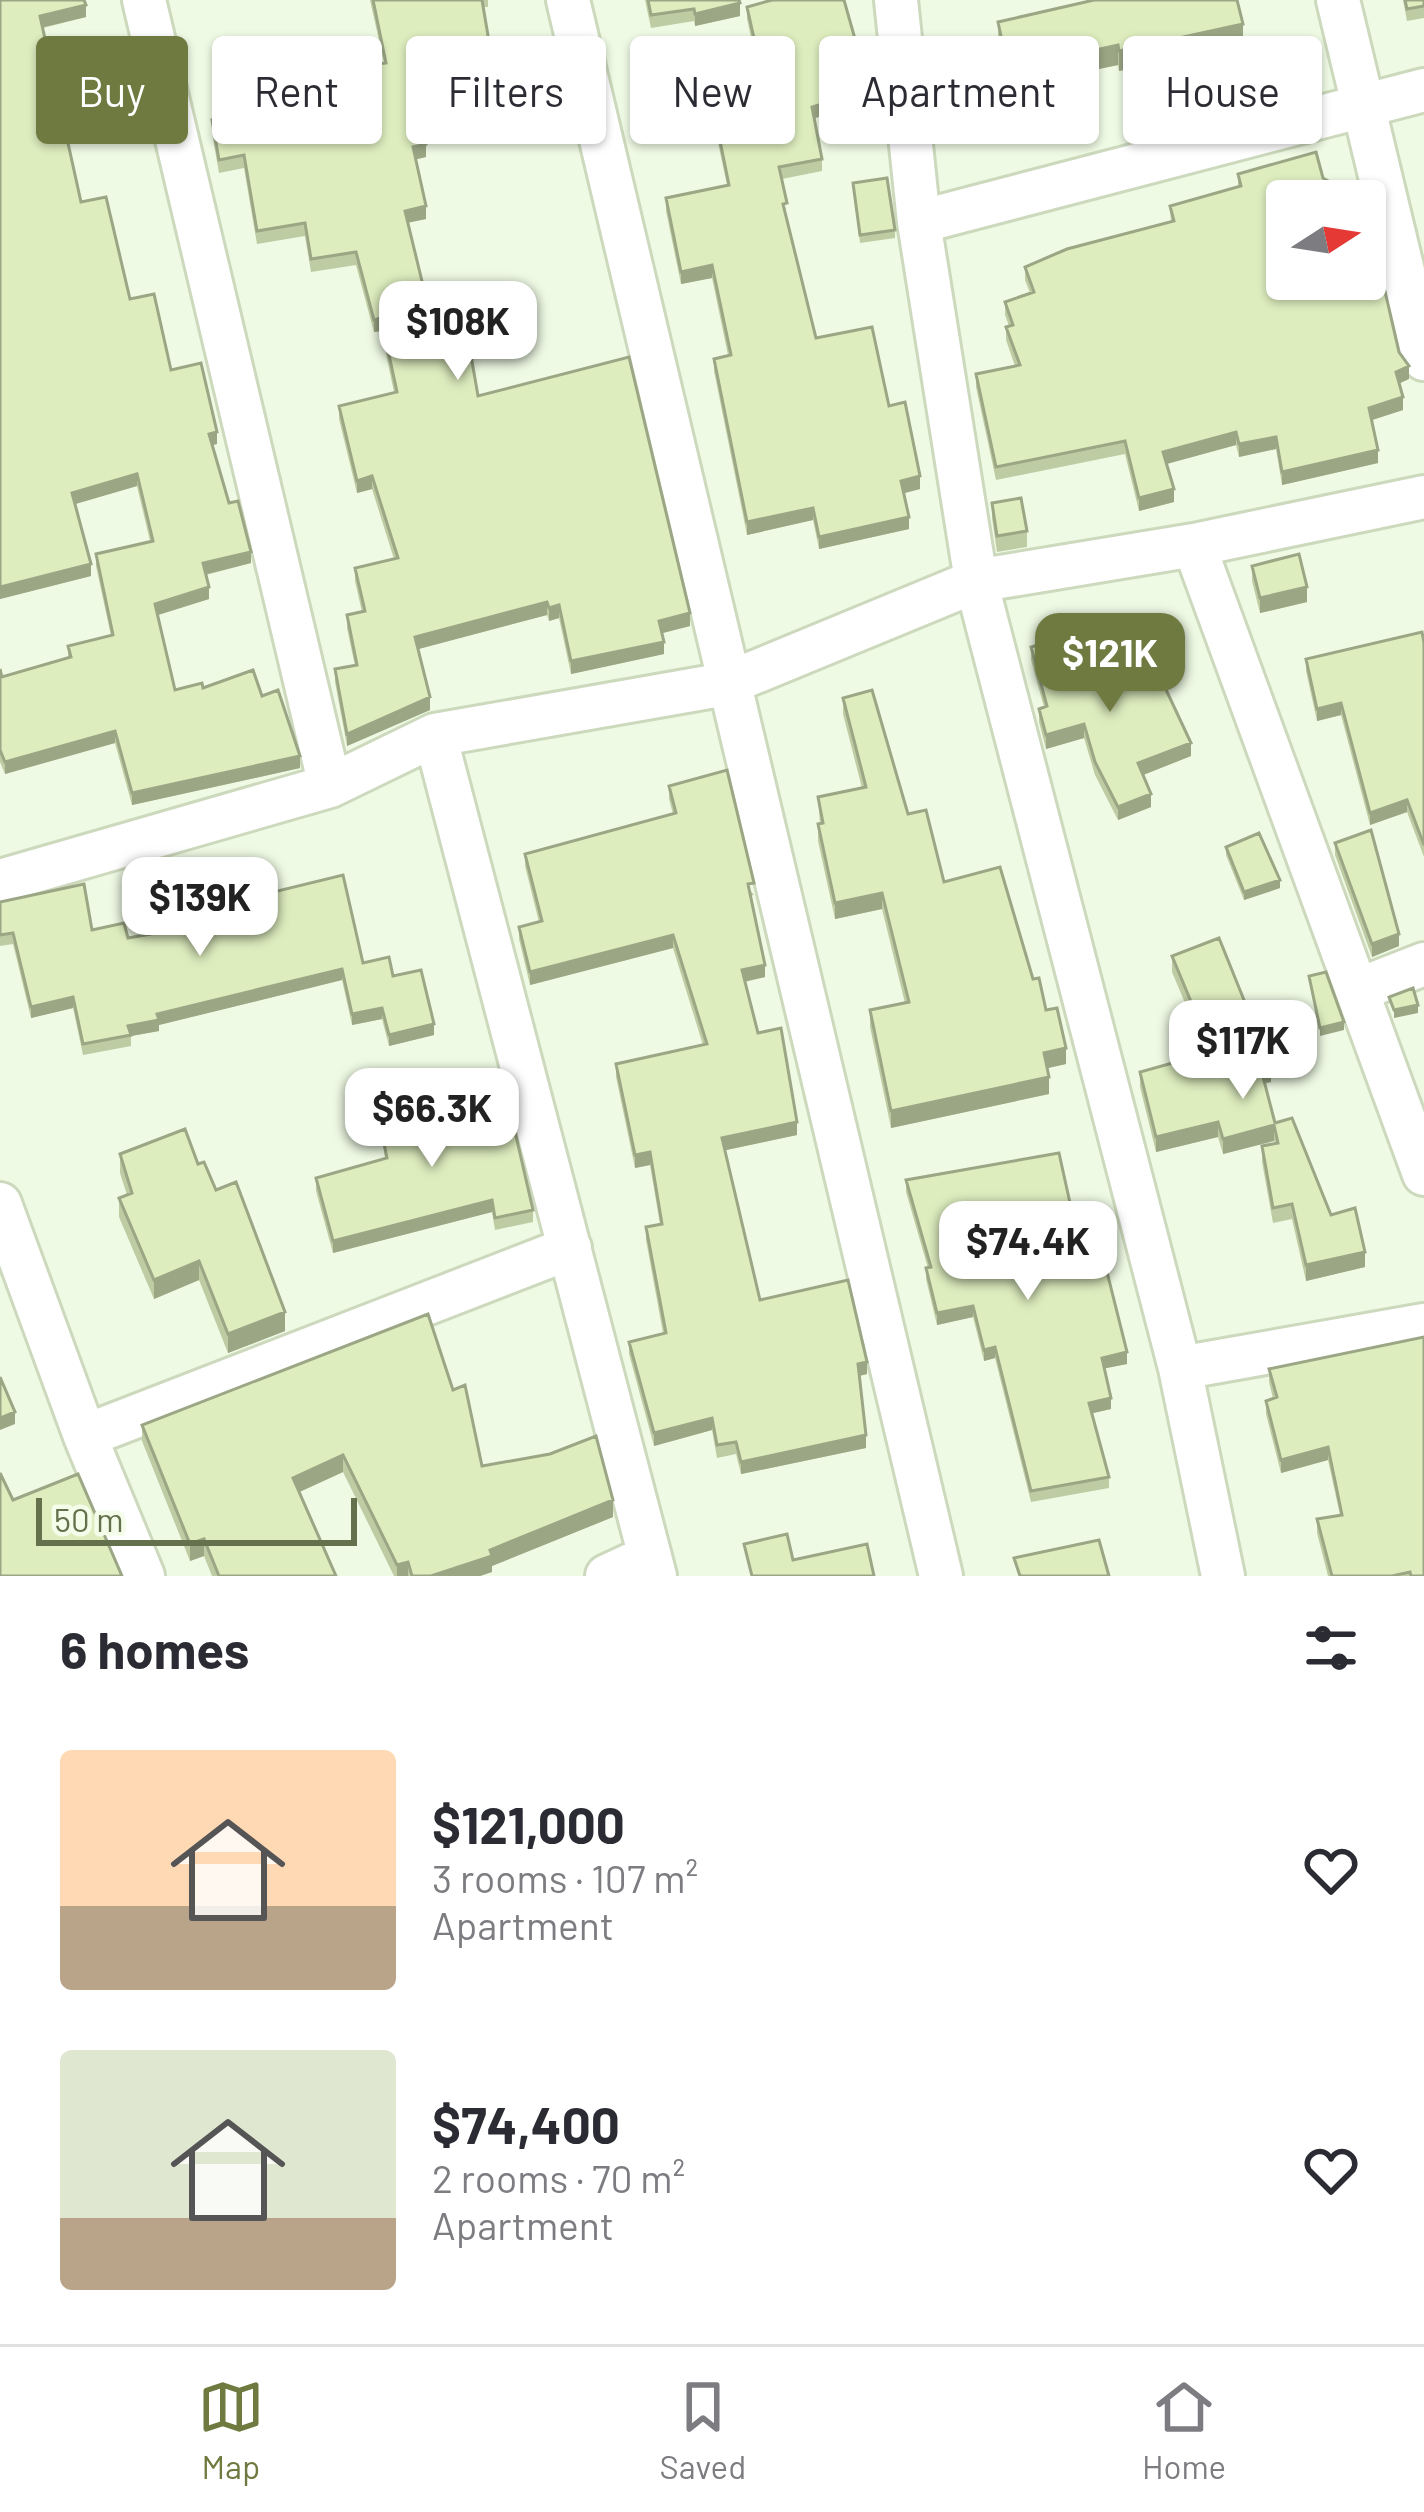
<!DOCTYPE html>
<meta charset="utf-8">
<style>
body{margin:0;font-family:Barlow,sans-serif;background:#f2f2f3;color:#2b2b33;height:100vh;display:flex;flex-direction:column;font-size:45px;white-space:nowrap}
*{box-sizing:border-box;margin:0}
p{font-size:39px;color:#7c7c81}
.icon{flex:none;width:66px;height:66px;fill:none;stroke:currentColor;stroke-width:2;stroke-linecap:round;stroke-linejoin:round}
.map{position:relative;height:1576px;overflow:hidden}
.drawer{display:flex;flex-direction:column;background:#fff;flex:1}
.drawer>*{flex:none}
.hud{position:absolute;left:36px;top:36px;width:1353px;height:108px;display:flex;gap:24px}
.needle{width:78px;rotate:78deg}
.buttons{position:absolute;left:1266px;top:180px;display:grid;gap:24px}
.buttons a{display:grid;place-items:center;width:120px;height:120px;border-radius:12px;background:#fff;box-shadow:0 3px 9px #0004;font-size:60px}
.scale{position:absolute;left:36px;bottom:30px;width:321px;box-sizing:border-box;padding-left:12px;border:6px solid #65714c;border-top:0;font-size:33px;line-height:42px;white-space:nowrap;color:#65714c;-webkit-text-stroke:9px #f3fdea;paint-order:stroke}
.price{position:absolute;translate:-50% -102px;padding:0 27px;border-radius:24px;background:#fff;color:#222;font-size:39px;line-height:78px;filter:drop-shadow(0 3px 6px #0008)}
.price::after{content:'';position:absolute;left:50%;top:72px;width:36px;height:27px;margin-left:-18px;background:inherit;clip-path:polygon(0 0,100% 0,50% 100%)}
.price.active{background:#6f7a41;color:#fff}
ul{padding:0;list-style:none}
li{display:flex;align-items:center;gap:36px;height:300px;padding:0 60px}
li span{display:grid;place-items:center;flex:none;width:336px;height:240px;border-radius:12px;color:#555}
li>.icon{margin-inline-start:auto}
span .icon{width:144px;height:144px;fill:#fffc;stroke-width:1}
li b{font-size:51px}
h2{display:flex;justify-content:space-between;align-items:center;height:144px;padding:0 60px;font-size:51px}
.pill{padding:0 42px;border-radius:12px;background:#fff;box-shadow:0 3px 9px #0004;font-size:42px;line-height:108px}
.pill.active{background:#6f7a41;color:#fff}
.tabs{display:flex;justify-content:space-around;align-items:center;height:168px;border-top:3px solid #e1e1e2;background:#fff;font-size:33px;color:#7c7c81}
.tabs a{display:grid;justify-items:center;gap:6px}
.tabs .active{color:#6f7a41}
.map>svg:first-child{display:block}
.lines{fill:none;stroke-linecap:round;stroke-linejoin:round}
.street-casing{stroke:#ccd9bc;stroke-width:48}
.street{stroke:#fff;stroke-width:42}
.wall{fill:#becca3}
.shaded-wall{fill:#9ba685}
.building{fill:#ddedbe;stroke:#9ba685;stroke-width:3}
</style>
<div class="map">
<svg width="1424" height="1576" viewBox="0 0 1424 1576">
<rect width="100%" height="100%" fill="#eefae4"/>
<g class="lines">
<!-- street casing -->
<g class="street-casing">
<path id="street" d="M144 0 330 786
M568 0 941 1576
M896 0 919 222 976 581 1180 1368 1223 1576
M1338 0 1424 359
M919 222 1424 90
M1194 545 1424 1174
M435 735 655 1576
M0 881 330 786 435 735 726 684 976 581 1194 545 1424 497
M1360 989 1424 964
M0 1204 85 1436 143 1576
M1180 1368 1424 1325
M85 1436 570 1248
M607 1576 650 1556"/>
</g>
<!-- street -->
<use href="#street" class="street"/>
</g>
<!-- wall -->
<path class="wall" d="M0 0 86 17 43 28 81 202 130 299 171 370 217 444 212 445 229 503 251 563 206 575 209 599 157 615 175 690 203 688 262 696 300 768 132 805 115 743 5 774 0 762V669L2 677 68 658V646L111 636 96 566V554L150 541 137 486 75 504 91 576 0 599Z
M370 0H488V7H484L494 71 545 99V112L479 120V133L426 141V157L416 159 426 219 408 223 427 302 478 396 690 626 662 633 664 654 571 674 559 618 549 621 547 615 418 649 430 710 347 746 335 682V669L355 666 347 628V615L362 612 355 581V568L394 559 372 489 357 493 339 419V406L394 392 381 331 374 332 356 265 311 272 305 236 257 244 244 168 219 173 212 133V120L294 106 293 74 384 63Z
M645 0H739L740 16 695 26 694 21 651 28Z
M1403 0H1424V18L1407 21Z
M747 7 857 58 843 62 852 107 815 118 822 159V171L782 179 786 216 816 338 889 406 920 489 903 493 909 529 819 549 813 520 747 535 714 371V359L728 355 712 278 681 284 666 211V198L727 185 717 138V126L768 115 747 19Z
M998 22 1243 44 1119 71 1118 65 1008 88 998 42Z
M1238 174 1287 279 1374 289 1409 379 1399 383 1403 410 1372 420 1378 463 1282 485 1276 449 1239 457 1236 445 1166 464 1174 502 1139 511 1125 454 996 480 976 387V374L1015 366 1006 340V327L1009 326 1005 315V302L1030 293 1025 280V267L1171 222 1170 206 1238 187Z
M853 183 895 230V238L860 243Z
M992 503 1027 531V547L997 552 992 518Z
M1252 566 1307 602 1260 613 1252 581Z
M1424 643V857L1407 812 1370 825 1341 715 1317 721 1306 671V659Z
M1031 647 1191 756 1143 775 1151 807 1118 820 1095 775 1084 738 1046 749 1039 722V709L1044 707 1031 660Z
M843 698 944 882 1033 979 1066 1064 1047 1068 1049 1094 891 1128 870 1027V1010L905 1003 882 909 835 919 818 841V824H820L818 797 862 788 843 714Z
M669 786 754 895 750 896 765 977 745 982 758 1033 797 1135 725 1150 760 1300 867 1374 860 1376 866 1448 741 1474 736 1454 717 1458 712 1430 654 1446 629 1354V1342L663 1333 646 1240V1227L660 1224 650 1165 635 1168 616 1077V1064L703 1045 673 948 530 985 519 939V927L539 922 525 866V854L673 814 669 799Z
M1335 843 1399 946 1372 957 1335 855Z
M1226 847 1280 888 1244 900 1226 855Z
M245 899 363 963 393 976 434 1035 389 1046 382 1019 352 1025 342 980 159 1025V1031L131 1036V1046L83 1055 73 1008 31 1018 13 944 0 946V902L92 930 128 938 248 916 245 910Z
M1172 956 1271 1082 1265 1083 1275 1123 1365 1267 1306 1281 1292 1219 1273 1223 1262 1162V1146L1275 1144 1274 1141 1223 1154 1218 1137 1156 1152 1140 1087V1072L1206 1053 1172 972Z
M459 1109 533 1210V1222L495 1230 492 1212 333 1253 316 1191V1178L385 1159 382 1134 393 1132 392 1115Z
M120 1154 198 1164 285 1331 228 1353 199 1280 154 1299 119 1217V1198L127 1195 120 1173Z
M906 1180 1081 1253 1127 1364 1105 1368 1111 1409 1092 1413 1109 1477V1488L1031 1502 995 1358 984 1361 973 1317 937 1325 926 1279V1268H928L906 1192Z
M1269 1369 1424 1576H1328L1317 1533V1519L1340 1515 1328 1460 1281 1473 1266 1414V1401L1273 1398 1269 1382Z
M453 1390 482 1466 613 1517 492 1566V1572L480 1576H394L343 1472 299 1492 336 1576H212L204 1556 190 1561 142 1441V1425Z"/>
<!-- shaded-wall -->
<path class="shaded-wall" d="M740 3V16L695 26V14Z
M86 5V17L40 28V16Z
M1243 24V44L1119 71V51Z
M1118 45V65L1008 88V69Z
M857 46V58L840 62V50Z
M852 95V107L812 119V107Z
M426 144V157L413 160V147Z
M426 206V219L405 223V211Z
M712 265V278L681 284V272Z
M381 318V331L374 332V320Z
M1409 366V379L1396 385V372Z
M1403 397V410L1369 421V408Z
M217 432V444L209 446V434Z
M1236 432V445L1163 465V452Z
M1276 437V449L1239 457V444Z
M1378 450V463L1282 485V472Z
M137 474V486L72 505V493Z
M372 476V489L357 493V481Z
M920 476V489L901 494V481Z
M1174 489V502L1139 511V498Z
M813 508V520L747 535V522Z
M909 517V529L819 549V537Z
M251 552V563L203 575V563Z
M91 564V576L0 599V587Z
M209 587V599L155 616V604Z
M1307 587V602L1260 613V598Z
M547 602V615L415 650V637Z
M559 605V618L549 621V608Z
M690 613V626L659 634V621Z
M664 642V654L571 674V661Z
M430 697V710L347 746V734Z
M1341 703V715L1317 721V709Z
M1084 724V738L1046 749V735Z
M115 731V743L5 774V762Z
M1191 743V756L1138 777V763Z
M300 756V768L132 805V793Z
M1151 794V807L1118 820V807Z
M1407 800V812L1370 825V813Z
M1280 880V888L1244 900V892Z
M882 893V909L835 919V903Z
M1399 934V946L1372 957V944Z
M673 935V948L530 985V972Z
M765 965V977L742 982V970Z
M342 969V980L159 1025V1031L131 1036 128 1026 157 1014Z
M73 997V1008L31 1018V1007Z
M1418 1005V1013L1394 1018V1010Z
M382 1008V1019L352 1025V1014Z
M1344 1022V1030L1320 1036V1028Z
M434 1024V1035L389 1046V1035Z
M1066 1048V1064L1044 1069V1053Z
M1271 1067V1082L1261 1084V1069Z
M1049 1077V1094L891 1128V1111Z
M797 1122V1135L722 1151V1138Z
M1218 1122V1137L1156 1152V1137Z
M1274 1125V1141L1223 1154V1139Z
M650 1152V1165L635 1168V1155Z
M492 1200V1212L333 1253V1241Z
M1365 1252V1267L1306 1281V1265Z
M199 1261V1280L154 1299V1280Z
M973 1306V1317L937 1325V1313Z
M285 1312V1331L228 1353V1334Z
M995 1347V1358L984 1361V1350Z
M1127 1352V1364L1102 1369V1358Z
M867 1362V1374L858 1376V1364Z
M1111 1398V1409L1089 1414V1403Z
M15 1412V1424L0 1430V1418Z
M712 1418V1430L654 1446V1433Z
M866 1435V1448L741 1474V1462Z
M1328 1447V1460L1281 1473V1460Z
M343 1455V1472L293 1495V1478Z
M613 1500V1517L492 1566V1572L480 1576H431L490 1550Z
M204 1539V1556L190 1561V1544Z
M408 1562V1576H397V1565Z"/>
<!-- building -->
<path class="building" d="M0 0H84L86 5 40 16 81 202 106 197 130 299 154 294 171 370 201 363 217 432 209 434 229 503 238 501 251 552 203 563 209 587 155 604 175 690 202 683 203 688 253 670 262 696 278 690 300 756 132 793 115 731 5 762 0 750V669L2 677 71 657 68 646 113 635 96 554 153 541 137 474 72 493 91 564 0 587Z
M373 0H482L494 71 538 62 545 99 478 107 479 120 423 128 426 144 413 147 426 206 405 211 427 302 454 296 465 321 478 396 629 357 690 613 659 621 664 642 571 661 559 605 549 608 547 602 415 637 430 697 347 734 335 669 357 665 347 615 365 611 355 568 398 558 372 476 357 481 339 406 397 392 381 318 374 320 356 252 311 259 305 223 257 231 244 155 219 160 212 120 295 105 293 74 386 63Z
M648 0H739L740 3 695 14 694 9 651 15Z
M772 0H844L857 46 840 50 852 95 812 107 822 159 779 167 787 203 783 204 816 338 872 327 889 406 905 402 920 476 901 481 909 517 819 537 813 508 747 522 714 359 731 355 712 265 681 272 666 198 729 185 717 126 771 114 747 7Z
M1094 0H1237L1243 24 1119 51 1118 45 1008 69 998 22Z
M1405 0H1424V6L1407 9Z
M1316 152 1323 178 1335 185 1331 201H1287V279H1365V254L1374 289 1384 287 1399 352 1409 366 1396 372 1403 397 1369 408 1378 450 1282 472 1276 437 1239 444 1236 432 1163 452 1174 489 1139 498 1125 441 996 467 976 374 1020 365 1006 327 1013 325 1005 302 1034 292 1025 267 1067 249 1174 221 1170 206 1241 186 1238 174Z
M887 178 895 230 860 235 853 183Z
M1021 498 1027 531 997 536 992 503Z
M1299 554 1307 587 1260 598 1252 566Z
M1422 632 1424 643V845L1407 800 1370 813 1341 703 1317 709 1306 659Z
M1076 634 1090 689 1154 664 1191 743 1138 763 1151 794 1118 807 1095 762 1084 724 1046 735 1039 709 1047 706 1031 647Z
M872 690 908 814 926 810 944 882 1000 867 1033 979 1039 978 1046 1010 1057 1008 1066 1048 1044 1053 1049 1077 891 1111 870 1010 909 1002 882 893 835 903 818 824 823 823 818 797 866 787 843 698Z
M727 770 754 883 748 884 765 965 742 970 758 1033 781 1028 797 1122 722 1138 760 1300 848 1280 867 1362 858 1364 866 1435 741 1462 736 1442 717 1445 712 1418 654 1433 629 1342 666 1333 646 1227 662 1224 650 1152 635 1155 616 1064 707 1044 673 935 530 972 519 927 542 921 525 854 676 813 669 786Z
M1371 830 1399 934 1372 944 1335 843Z
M1259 833 1280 880 1244 892 1226 847Z
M343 875 363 963 389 957 393 976 421 970 434 1024 389 1035 382 1008 352 1014 342 969 157 1014 159 1020 128 1026 131 1035 83 1044 73 997 31 1007 13 933 0 935V902L84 884 92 930 124 923 128 938 252 916 245 899Z
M1219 938 1271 1067 1261 1069 1275 1123 1292 1118 1331 1215 1355 1208 1365 1252 1306 1265 1292 1204 1273 1208 1262 1146 1278 1143 1274 1125 1223 1139 1218 1122 1156 1137 1140 1072 1212 1052 1172 956Z
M1326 972 1344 1022 1320 1028 1309 976Z
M1413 988 1418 1005 1394 1010 1389 997Z
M507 1097 533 1210 495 1218 492 1200 333 1241 316 1178 387 1158 382 1134 396 1131 392 1115 457 1099 459 1109Z
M185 1129 198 1164 204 1162 216 1190 236 1182 285 1312 228 1334 199 1261 154 1280 119 1198 132 1193 120 1154Z
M1059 1153 1081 1253 1101 1248 1127 1352 1102 1358 1111 1398 1089 1403 1109 1477 1031 1491 995 1347 984 1350 973 1306 937 1313 926 1268 931 1267 906 1180Z
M428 1314 453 1390 465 1385 482 1466 550 1454 596 1436 613 1500 490 1550 492 1556 431 1576H412L408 1562 397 1565 343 1455 293 1478 336 1576H219L204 1539 190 1544 142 1425Z
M1424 1337V1576H1411L1410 1572 1392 1576H1332L1317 1519 1342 1515 1328 1447 1281 1460 1266 1401 1277 1397 1269 1369Z
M0 1377 15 1412 0 1418Z
M0 1473 13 1500 78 1474 122 1576H0Z
M787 1534 793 1560 867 1544 874 1576H752L744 1544Z
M1099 1540 1109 1576H1020L1014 1558Z"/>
</svg>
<div class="buttons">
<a><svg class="needle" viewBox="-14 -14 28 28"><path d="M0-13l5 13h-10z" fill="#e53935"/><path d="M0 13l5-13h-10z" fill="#7c7c81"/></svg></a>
</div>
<div class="scale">50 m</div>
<b class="price" style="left:458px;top:383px">$108K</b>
<b class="price active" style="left:1110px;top:715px">$121K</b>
<b class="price" style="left:200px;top:959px">$139K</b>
<b class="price" style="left:1243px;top:1102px">$117K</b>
<b class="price" style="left:432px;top:1170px">$66.3K</b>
<b class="price" style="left:1028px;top:1303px">$74.4K</b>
<div class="hud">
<a class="pill active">Buy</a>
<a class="pill">Rent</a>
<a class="pill">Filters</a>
<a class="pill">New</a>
<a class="pill">Apartment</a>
<a class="pill">House</a>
</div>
</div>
<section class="drawer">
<h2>6 homes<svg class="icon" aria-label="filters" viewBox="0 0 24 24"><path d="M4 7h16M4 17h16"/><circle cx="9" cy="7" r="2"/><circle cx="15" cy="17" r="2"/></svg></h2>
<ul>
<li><span style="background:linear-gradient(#ffd9b3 65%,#b9a48a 0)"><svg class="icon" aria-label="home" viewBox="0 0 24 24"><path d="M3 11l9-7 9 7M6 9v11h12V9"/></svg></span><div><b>$121,000</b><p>3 rooms · 107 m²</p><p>Apartment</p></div><svg class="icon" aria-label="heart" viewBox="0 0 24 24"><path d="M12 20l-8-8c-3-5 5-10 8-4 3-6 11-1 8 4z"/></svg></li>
<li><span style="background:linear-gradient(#dfe7d0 70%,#b9a48a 0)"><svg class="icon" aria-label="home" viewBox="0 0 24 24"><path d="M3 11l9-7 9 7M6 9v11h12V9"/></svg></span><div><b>$74,400</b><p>2 rooms · 70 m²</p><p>Apartment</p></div><svg class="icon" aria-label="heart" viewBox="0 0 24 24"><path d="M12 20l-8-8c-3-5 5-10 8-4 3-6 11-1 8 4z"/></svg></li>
</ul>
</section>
<nav class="tabs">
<a class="active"><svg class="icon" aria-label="map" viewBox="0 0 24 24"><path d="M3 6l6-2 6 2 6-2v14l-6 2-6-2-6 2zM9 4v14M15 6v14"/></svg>Map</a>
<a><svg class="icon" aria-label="saved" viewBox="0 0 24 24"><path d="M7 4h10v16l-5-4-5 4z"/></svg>Saved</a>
<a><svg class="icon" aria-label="home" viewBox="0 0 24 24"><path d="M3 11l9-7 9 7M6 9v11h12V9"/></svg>Home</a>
</nav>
